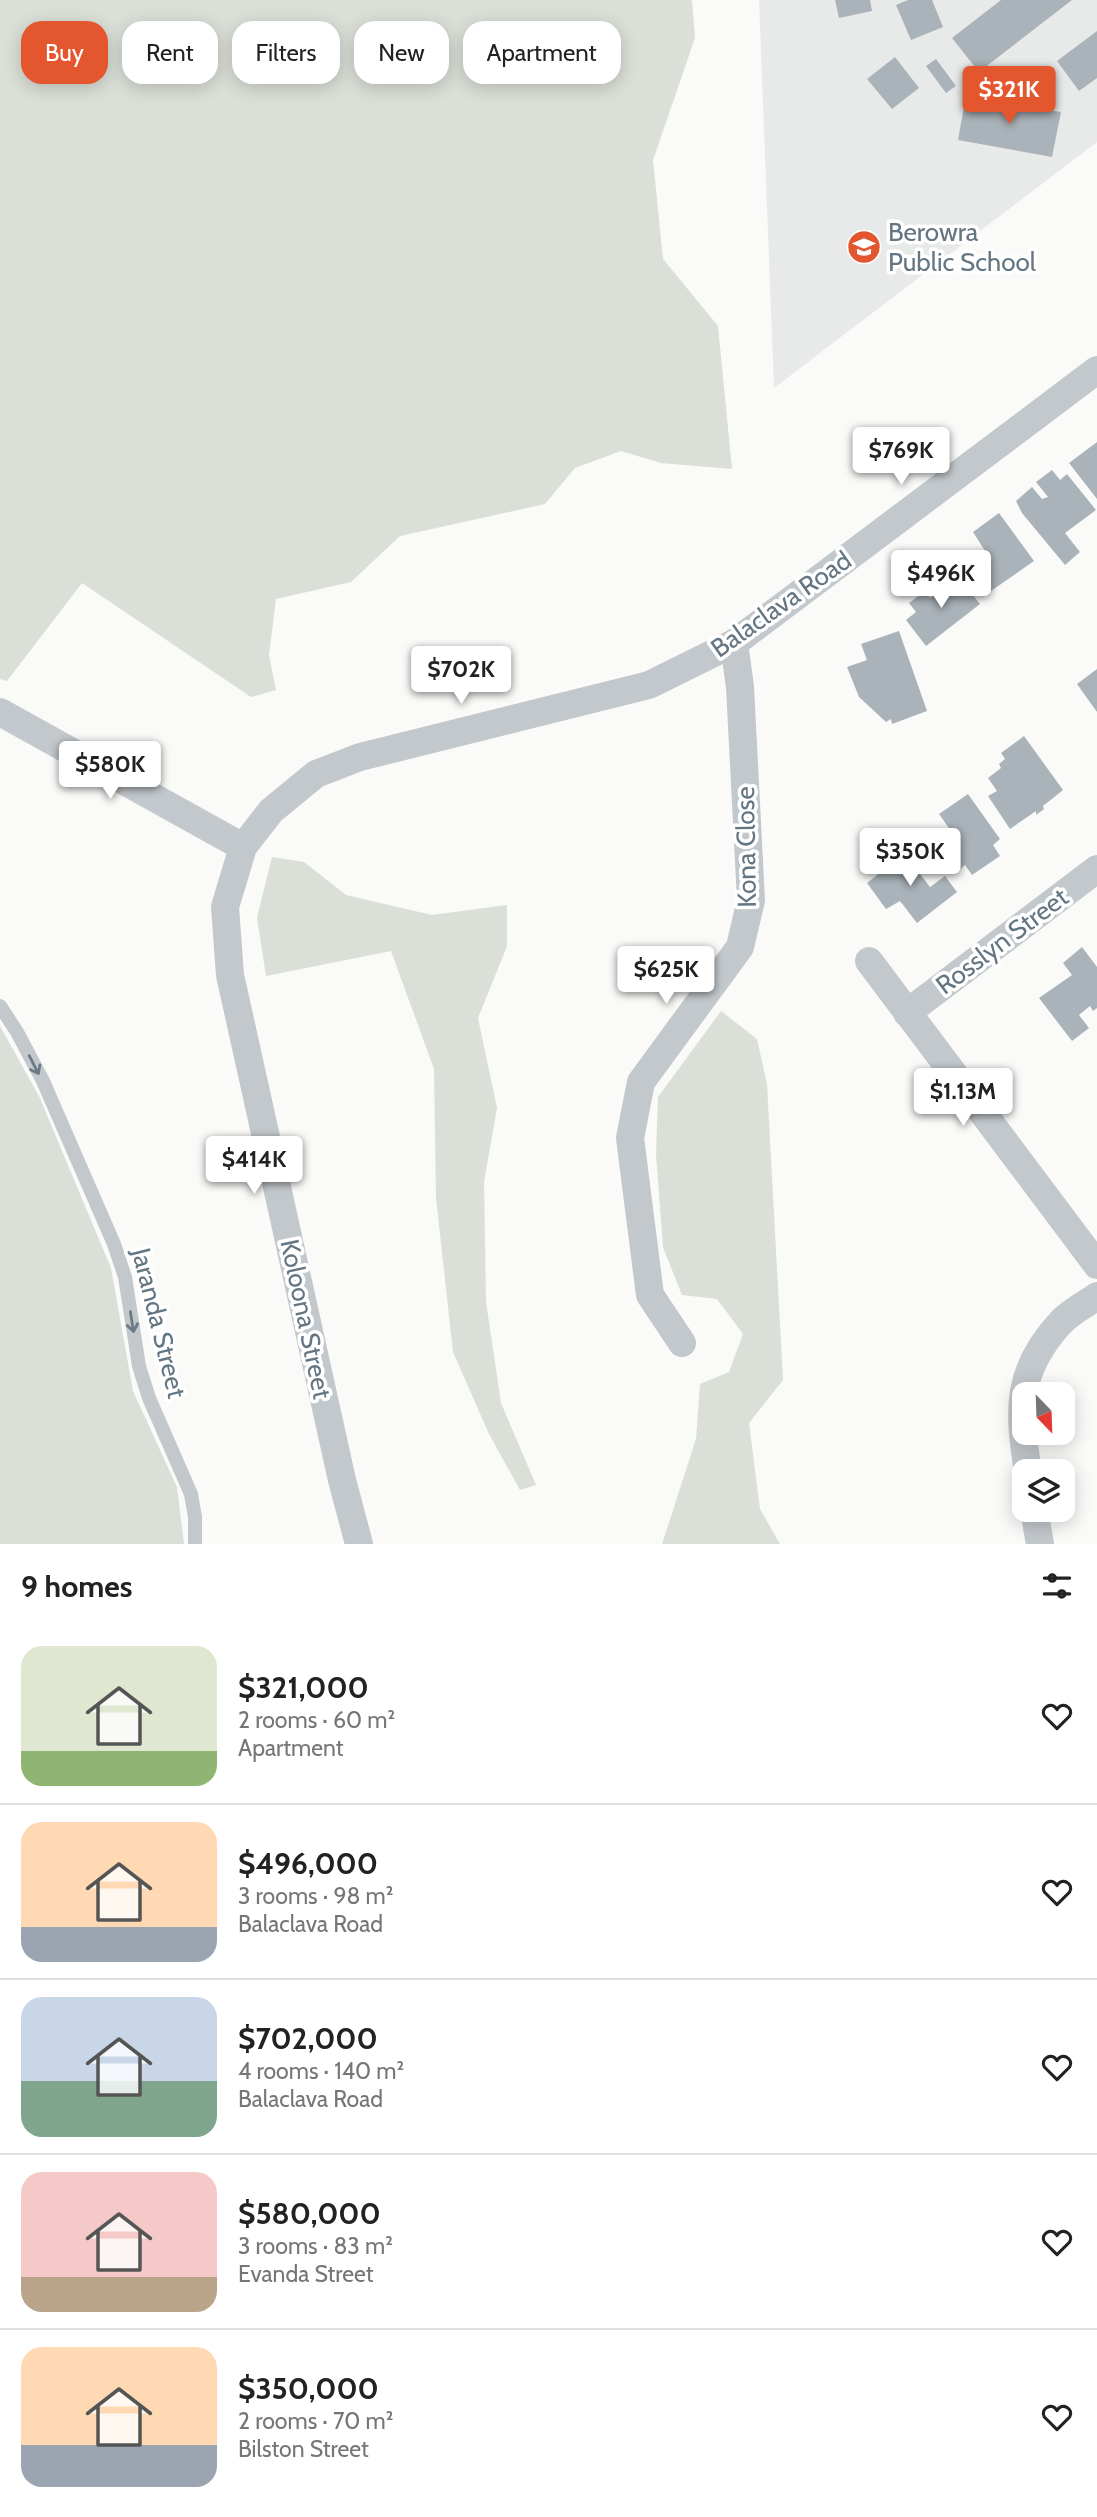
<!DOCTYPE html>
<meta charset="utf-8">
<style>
body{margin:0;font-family:Cabin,sans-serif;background:#f6f6f6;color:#222;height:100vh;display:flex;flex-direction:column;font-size:26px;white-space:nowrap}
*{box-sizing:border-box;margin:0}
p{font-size:23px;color:#767676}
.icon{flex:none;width:38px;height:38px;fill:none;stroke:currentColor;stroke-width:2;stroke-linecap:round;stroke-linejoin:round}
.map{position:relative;height:1544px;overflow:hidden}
.side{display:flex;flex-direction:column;background:#fff;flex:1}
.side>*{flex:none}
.banner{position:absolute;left:21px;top:21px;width:700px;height:63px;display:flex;gap:14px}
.needle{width:46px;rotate:157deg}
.fabs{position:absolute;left:1012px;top:1382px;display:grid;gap:14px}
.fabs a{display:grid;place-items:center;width:63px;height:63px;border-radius:14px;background:#fff;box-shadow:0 4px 18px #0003;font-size:35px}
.price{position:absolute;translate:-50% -60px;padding:0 16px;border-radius:7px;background:#fff;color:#222;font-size:23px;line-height:46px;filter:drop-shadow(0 2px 4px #0008)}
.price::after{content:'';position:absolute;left:50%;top:42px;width:21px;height:16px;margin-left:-10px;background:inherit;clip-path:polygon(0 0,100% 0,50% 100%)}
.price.active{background:#e4572e;color:#fff}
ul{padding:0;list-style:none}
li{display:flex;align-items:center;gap:21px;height:175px;padding:0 21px}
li+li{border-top:2px solid #e0e0e0}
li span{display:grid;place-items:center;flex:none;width:196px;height:140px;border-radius:21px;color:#555}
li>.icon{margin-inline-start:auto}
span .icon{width:84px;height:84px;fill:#fffc;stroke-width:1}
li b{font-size:30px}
h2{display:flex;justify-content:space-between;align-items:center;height:84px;padding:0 21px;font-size:30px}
.chip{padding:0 24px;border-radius:21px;background:#fff;box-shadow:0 4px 18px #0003;font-size:24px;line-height:63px}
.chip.active{background:#e4572e;color:#fff}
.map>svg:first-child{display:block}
.built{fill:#e8e9e9}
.green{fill:#dadfd7}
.building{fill:#aab3b9}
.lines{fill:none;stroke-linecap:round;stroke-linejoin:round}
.service{stroke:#c3c8cc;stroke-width:14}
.minor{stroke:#c3c8cc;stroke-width:28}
.oneway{stroke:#6a7a87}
.labels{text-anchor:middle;stroke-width:7;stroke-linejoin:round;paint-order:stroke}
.poi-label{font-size:26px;fill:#657683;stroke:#fff;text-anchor:start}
.street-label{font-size:26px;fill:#657683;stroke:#fff}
</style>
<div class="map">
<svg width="1097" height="1544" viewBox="0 0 1097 1544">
<rect width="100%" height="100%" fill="#fafaf8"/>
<!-- built -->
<path class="built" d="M759 0H1097V142L774 388Z"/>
<!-- green -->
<path class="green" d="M0 0H692L695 38 653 160 663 259 718 326 732 469 661 463 621 451 575 468 545 504 400 536 351 582 276 599 269 655 276 690 251 697 82 583 7 681 0 679Z
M272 857 304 862 346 895 432 915 507 905V946L478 1018 497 1108 484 1182 486 1302 501 1403 536 1485 520 1490 489 1434 453 1352 436 1198 434 1069 391 951 266 976 257 918Z
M721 1011 757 1039 767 1084 783 1380 749 1423 760 1509 780 1544H662L696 1439 700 1384 729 1372 743 1334 717 1299 682 1295 663 1247 656 1155 658 1097Z
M0 1026 39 1096 111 1268 133 1391 177 1487 184 1544H0Z"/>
<!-- building -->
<path class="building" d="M835 0H870L872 11 839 18Z
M908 0H932L943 27 911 40 896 5Z
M1001 0H1072L979 72 952 38Z
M1097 31V78L1079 91 1057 61Z
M895 57 919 88 892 109 867 79Z
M936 59 956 86 946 93 926 66Z
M966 95 1061 112 1052 157 958 140Z
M1097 442V499L1069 463Z
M1052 470 1060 480 1067 474 1096 510 1065 533 1080 552 1065 565 1022 513 1016 501 1032 487 1042 499 1048 497 1036 482Z
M999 513 1034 561 991 591 970 563 985 551 973 532Z
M958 576 980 604 926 646 906 620 916 612 909 603 925 591 930 598Z
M899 631 927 711 892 724 891 719 886 722 859 697 847 667 867 660 861 644Z
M1097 669V712L1077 684Z
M1024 736 1063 790 1043 806 1044 809 1036 815V811L1010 829 988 796 997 791 988 778 1001 768 999 764 1005 759 1001 753Z
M968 794 1000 839 993 845 1000 856 972 875 965 865 958 871 944 852 958 841 939 814Z
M911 848 920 860 914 866 930 887 945 876 957 892 917 923 900 901 886 909 867 883Z
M1082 947 1097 967V1008L1093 1011 1090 1006 1079 1015 1089 1028 1072 1041 1039 998 1072 975 1063 963Z"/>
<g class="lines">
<!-- service -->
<path class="service" d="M0 1006 17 1032 43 1081 114 1244 125 1277 139 1366 149 1398 191 1494 195 1517V1544"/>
<!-- minor -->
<path class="minor" d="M0 712 243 847
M869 961 1097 1265
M907 1013 1097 869
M682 1343 650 1295 630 1138 641 1082 740 947 751 900 740 687 734 643
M1028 1472C1018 1409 1016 1370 1062 1321 1072 1311 1086 1304 1097 1296
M1034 1510 1040 1544
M359 1544 342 1480 230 975 225 907 243 847 271 811 316 774 360 757 649 685 734 643 1097 370"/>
</g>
<!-- one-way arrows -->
<defs><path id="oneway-shaft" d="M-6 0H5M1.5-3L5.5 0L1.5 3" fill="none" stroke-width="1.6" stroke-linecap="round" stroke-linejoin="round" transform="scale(1.75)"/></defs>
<g class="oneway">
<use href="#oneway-shaft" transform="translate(34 1065) rotate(63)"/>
<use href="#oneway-shaft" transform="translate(132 1322) rotate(81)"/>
</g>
<!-- icons -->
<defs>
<g id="school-disc" transform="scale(1.75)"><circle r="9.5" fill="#e4572e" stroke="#fff"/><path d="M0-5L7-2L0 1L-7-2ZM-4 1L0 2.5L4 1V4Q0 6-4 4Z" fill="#fff"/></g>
</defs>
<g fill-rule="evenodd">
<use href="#school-disc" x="864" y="247"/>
</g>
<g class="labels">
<!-- poi labels -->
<g class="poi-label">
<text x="888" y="241">Berowra<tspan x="888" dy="30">Public School</tspan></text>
</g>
<!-- street labels -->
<g class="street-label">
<text transform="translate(781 604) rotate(-35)" y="9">Balaclava Road</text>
<text transform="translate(746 847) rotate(-91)" y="9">Kona Close</text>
<text transform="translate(1002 941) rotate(-37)" y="9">Rosslyn Street</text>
<text transform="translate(306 1319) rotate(78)" y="9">Koloona Street</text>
<text transform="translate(159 1323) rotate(76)" y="9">Jaranda Street</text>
</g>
</g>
</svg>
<div class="fabs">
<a><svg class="needle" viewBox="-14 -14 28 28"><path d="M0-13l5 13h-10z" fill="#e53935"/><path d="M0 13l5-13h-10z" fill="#767676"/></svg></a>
<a><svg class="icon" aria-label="layers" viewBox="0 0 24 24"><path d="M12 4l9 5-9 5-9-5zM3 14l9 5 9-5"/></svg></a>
</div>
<b class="price active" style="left:1009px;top:126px">$321K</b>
<b class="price" style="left:901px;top:487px">$769K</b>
<b class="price" style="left:941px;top:610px">$496K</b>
<b class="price" style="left:461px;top:706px">$702K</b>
<b class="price" style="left:110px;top:801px">$580K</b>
<b class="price" style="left:910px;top:888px">$350K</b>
<b class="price" style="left:666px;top:1006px">$625K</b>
<b class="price" style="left:963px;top:1128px">$1.13M</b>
<b class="price" style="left:254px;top:1196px">$414K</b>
<div class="banner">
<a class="chip active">Buy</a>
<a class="chip">Rent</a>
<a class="chip">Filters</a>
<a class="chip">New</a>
<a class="chip">Apartment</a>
</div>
</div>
<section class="side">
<h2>9 homes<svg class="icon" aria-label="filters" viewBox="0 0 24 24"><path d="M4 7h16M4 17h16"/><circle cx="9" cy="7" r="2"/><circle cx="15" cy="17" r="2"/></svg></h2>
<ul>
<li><span style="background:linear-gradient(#dfe7d0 75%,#8fb573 0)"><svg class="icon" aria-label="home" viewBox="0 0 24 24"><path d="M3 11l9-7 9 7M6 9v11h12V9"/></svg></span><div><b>$321,000</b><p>2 rooms · 60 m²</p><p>Apartment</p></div><svg class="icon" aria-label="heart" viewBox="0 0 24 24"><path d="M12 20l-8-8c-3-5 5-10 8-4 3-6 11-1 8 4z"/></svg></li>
<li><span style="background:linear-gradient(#ffd9b3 75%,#9aa5b1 0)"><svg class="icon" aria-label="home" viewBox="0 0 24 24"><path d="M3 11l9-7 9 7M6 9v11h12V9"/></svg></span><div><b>$496,000</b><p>3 rooms · 98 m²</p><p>Balaclava Road</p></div><svg class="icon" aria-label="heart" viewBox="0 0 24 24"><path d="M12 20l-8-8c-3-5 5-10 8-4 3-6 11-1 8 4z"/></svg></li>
<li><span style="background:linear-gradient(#c9d6e8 60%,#7fa58c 0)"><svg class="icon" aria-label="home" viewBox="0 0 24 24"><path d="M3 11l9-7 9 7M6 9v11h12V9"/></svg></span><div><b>$702,000</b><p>4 rooms · 140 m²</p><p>Balaclava Road</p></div><svg class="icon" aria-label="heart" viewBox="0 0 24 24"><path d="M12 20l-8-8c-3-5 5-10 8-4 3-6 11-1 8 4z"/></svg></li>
<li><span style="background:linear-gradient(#f6c9c9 75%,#b9a48a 0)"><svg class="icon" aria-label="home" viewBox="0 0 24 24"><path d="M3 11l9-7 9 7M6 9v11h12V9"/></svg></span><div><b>$580,000</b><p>3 rooms · 83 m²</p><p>Evanda Street</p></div><svg class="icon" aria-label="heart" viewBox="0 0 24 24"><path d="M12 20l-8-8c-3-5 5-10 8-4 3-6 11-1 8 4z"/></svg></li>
<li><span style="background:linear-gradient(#ffd9b3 70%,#9aa5b1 0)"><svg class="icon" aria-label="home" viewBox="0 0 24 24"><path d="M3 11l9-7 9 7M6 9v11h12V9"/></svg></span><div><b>$350,000</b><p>2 rooms · 70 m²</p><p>Bilston Street</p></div><svg class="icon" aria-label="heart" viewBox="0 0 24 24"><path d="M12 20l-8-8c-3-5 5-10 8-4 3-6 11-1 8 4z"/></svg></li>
</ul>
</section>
